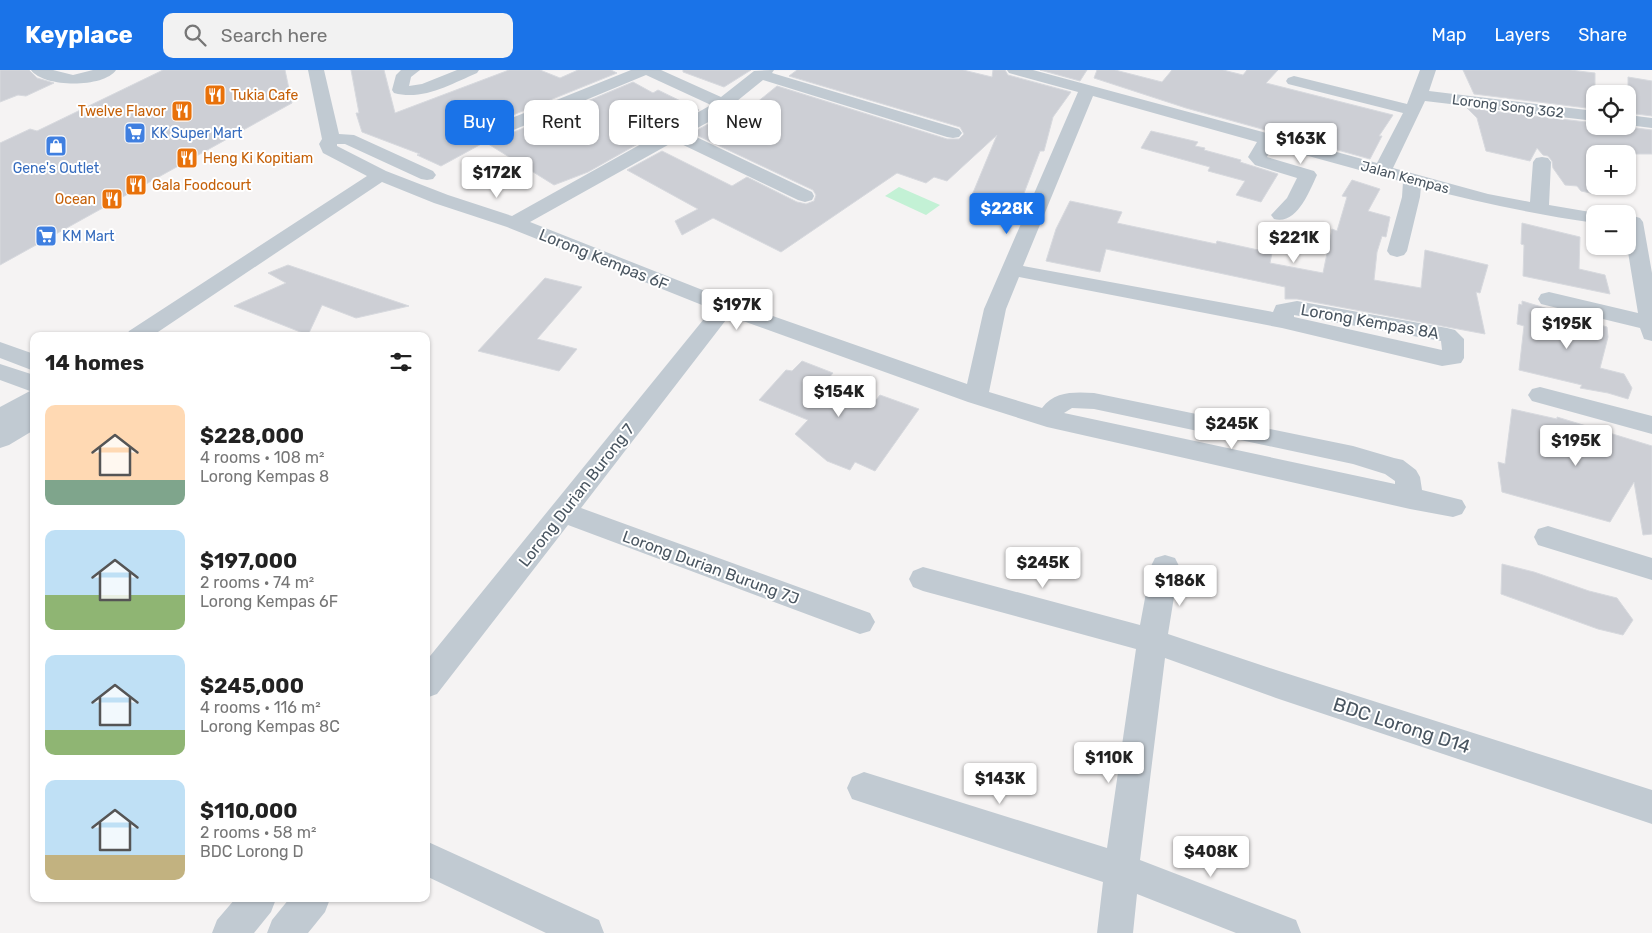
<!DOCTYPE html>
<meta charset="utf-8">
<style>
body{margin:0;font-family:Rubik,sans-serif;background:#f2f2f2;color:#222;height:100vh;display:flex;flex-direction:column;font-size:19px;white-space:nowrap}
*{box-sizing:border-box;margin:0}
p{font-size:16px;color:#767676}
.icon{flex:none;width:28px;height:28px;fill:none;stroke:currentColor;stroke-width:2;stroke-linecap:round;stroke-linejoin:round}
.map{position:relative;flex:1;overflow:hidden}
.details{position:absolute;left:30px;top:262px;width:400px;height:570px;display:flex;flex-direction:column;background:#fff;border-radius:10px;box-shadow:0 1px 4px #0004}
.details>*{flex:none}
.banner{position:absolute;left:445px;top:30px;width:475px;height:45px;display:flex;gap:10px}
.tools{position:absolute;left:1586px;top:15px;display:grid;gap:10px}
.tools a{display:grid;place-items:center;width:50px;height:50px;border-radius:10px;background:#fff;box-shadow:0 1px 4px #0004;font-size:25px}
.price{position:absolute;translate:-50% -42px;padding:0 11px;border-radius:5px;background:#fff;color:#222;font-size:16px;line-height:32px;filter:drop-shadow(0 1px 2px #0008)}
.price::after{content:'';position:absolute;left:50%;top:30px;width:15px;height:11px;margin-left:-8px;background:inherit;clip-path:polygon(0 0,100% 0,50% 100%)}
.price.active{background:#1a73e8;color:#fff}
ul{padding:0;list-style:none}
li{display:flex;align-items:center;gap:15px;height:125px;padding:0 15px}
li span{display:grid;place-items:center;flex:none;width:140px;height:100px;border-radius:10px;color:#555}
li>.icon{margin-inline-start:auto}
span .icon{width:60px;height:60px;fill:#fffc;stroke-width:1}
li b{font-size:21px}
h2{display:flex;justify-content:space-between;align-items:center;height:60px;padding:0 15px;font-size:21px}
.chip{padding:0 18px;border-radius:10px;background:#fff;box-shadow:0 1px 4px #0004;font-size:18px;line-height:45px}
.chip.active{background:#1a73e8;color:#fff}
header{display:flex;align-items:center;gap:30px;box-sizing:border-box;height:70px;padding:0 25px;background:#1a73e8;color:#fff}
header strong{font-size:24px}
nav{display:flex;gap:28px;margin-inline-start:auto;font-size:18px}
.search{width:350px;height:45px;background:#f2f2f2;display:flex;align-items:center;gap:12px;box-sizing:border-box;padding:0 18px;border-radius:10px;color:#767676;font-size:19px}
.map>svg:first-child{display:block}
.green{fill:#c3f1d5}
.building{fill:#cdcfd5;stroke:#d7d9de}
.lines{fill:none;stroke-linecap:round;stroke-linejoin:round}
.minor{fill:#c1cad2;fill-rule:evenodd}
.labels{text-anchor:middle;stroke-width:4;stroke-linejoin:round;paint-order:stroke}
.far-food-label{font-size:14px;fill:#c56008;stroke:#fff;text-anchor:start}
.far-street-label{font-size:14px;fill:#4a5661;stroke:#fff}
.far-shop-label{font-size:14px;fill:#366cbe;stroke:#fff;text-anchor:start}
.street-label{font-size:16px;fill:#4a5661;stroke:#fff}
.near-street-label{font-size:19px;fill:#4a5661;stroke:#fff}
</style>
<header>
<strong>Keyplace</strong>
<div class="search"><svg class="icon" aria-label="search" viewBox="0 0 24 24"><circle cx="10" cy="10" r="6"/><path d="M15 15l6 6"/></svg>Search here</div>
<nav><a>Map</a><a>Layers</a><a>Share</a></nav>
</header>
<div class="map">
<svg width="1652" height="863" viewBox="0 0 1652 863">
<rect width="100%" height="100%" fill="#f5f3f3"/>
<!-- green -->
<path class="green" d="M899 117 940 135 926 145 885 126Z"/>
<!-- building -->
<path class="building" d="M0 0H29L37 8 54 13 26 26 18 25 0 32Z
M163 0H285L292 33 0 195V73L30 59 37 61Z
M351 0H384L395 43 509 0H540L560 8 578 0H611L617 3 493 53 490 60 494 65 500 66 507 65 633 12 653 23 658 20 699 40 670 55 625 36 615 56 643 71 588 102 554 115 485 72 441 96 417 85 420 84 362 62 356 43H359Z
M683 0H751L724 17 683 2Z
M797 0H963L992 7 993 0H1005L1008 5 1071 22 1053 47 1044 81H1040L1018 139 970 130 997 65 947 111 934 107 926 113 897 103 781 182 713 148 682 165 675 151 698 139 627 100 662 81 732 116 747 107 797 132 806 134 814 131 816 125 813 120 692 63 717 49 729 55 777 16 947 69H959L964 64 960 57 789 6Z
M1040 0H1087L1080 11Z
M1097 0H1115L1162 12 1172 0H1223L1243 5 1247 0H1278L1266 13 1393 45 1379 66H1382L1370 89 1186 38 1094 8Z
M1463 0H1570L1595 3V39L1474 24Z
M1628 7 1652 11V46L1628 43Z
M1467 38 1595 53V56L1628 59V57L1652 60V84H1595V124L1581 121 1577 116 1565 115 1553 98 1552 91 1548 86 1543 85 1537 78 1530 91 1486 81 1477 48Z
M1151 61 1198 72 1195 76 1205 78 1204 80 1241 90 1240 92 1278 104 1261 132 1236 125 1245 111 1208 101 1210 97 1141 78Z
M1352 110 1380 119 1368 141 1390 147 1386 167 1382 166 1377 182 1374 210 1421 218 1425 180 1488 195 1480 223 1476 222 1485 264 1297 229H1285V217L1106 179 1100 202 1046 191 1056 159 1070 131 1122 142 1117 153 1216 174 1217 171 1272 183 1270 193 1323 203 1332 159 1337 161 1347 127 1342 126Z
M1522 153 1580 167 1579 199 1605 205 1610 224 1523 206 1524 175 1521 174Z
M288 195 409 236 356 248 322 235 308 265 234 236 286 213 268 203Z
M545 208 582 217 537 269 577 279 559 301 478 281Z
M1522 231 1607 257 1608 267 1600 298 1624 304 1632 318 1628 329 1608 323 1580 318 1582 315 1519 300 1524 256 1517 254 1519 234 1522 235Z
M802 291 833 303 821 317 870 338 880 325 919 339 875 401 855 392 850 400 827 391 795 364 808 350 759 330 786 300 792 301Z
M1512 339 1557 349V347L1652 376V464L1643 465 1634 412 1610 452 1502 422 1498 392 1505 394Z
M1502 494 1534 502 1589 521 1617 528 1633 550 1623 565 1598 559 1501 524Z"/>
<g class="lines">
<!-- minor -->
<path class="minor" d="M31 0H53L73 5 93 0H116C104 18 44 18 31 0Z
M308 0H324L339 64 354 65 433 101 436 105 433 109 427 110 421 109 345 74H337V76L386 101 448 125 512 146 711 35 646 5 506 63 500 64 494 63 491 59 494 55 631 0H661L721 27 754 1 774 0 772 3 959 59 962 63 959 67 953 68 947 67 763 10 716 48 688 63 812 122 814 126 812 130 805 132 798 130 675 71 530 152 733 232 967 314 984 239 1078 22 1009 3 1007 0H1033L1377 93 1403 43 1288 14 1286 11 1288 8 1294 6 1407 34 1420 0H1436L1429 21 1595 41V51L1425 31 1393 98 1488 124 1530 132 1533 92 1536 88 1542 87 1548 88 1551 92 1549 135 1602 144H1595V153C1535 144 1480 133 1421 117L1420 127 1407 181 1404 185 1397 187 1390 185 1387 181 1402 127 1403 112 1272 76 1267 87 1314 101 1317 105C1309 122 1297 155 1274 149L1271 145 1287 128 1297 108 1255 95 1248 87 1257 72 1093 26 1023 196 1273 242 1276 235 1297 231 1447 258 1455 260 1464 269V288L1461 293 1442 296 1282 258 1019 207 1006 239 989 322 1042 338C1055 321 1074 322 1094 323L1353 376 1394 388 1403 390 1416 400 1420 407 1422 420 1462 430 1466 437 1462 444 1453 447 1410 439 1047 357 968 332 729 246 581 438 870 543 875 552 870 561 860 564 568 455 437 624 426 628V591L712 239 507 157 434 133 382 112 152 266H126L129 261 367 106 323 83 319 74 322 69ZM1294 245 1441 271 1442 280 1294 247ZM1072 338 1094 339 1353 394 1385 404 1395 411V414L1064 343Z
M401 0H420L411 7 409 16 422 14 457 0H479L477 3C451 14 423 31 394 23L392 20 396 5Z
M1628 45 1652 48V58L1628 55Z
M1633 146 1640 148 1643 152 1652 203V271L1644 269 1640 258 1541 234 1538 229 1541 224 1549 222 1638 243 1627 176 1628 148Z
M0 272 34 284V301L0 288Z
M0 294 34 305V339L32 340H34V360L9 375 0 378V357L3 356 0 357V337L30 321 0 310Z
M1540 317 1652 346V364L1532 331 1528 325 1532 319Z
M1548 456 1652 488V510L1538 475 1534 467 1538 459Z
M1165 485 1175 488 1179 496 1168 564 1276 600 1652 720V754L1276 628 1165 588 1140 790 1296 850 1301 863H1236L1137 824 1133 863H1097L1103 812 852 729 847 718 852 707 864 702 1107 778 1136 579 923 521 913 517 909 509 913 501 923 497 1140 555 1151 496 1155 488Z
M426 771 599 850 604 863H546L426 806Z
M235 829H276L271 842 254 863H212L217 850Z
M289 829H330L325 842 308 863H267L272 850Z"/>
</g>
<!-- icons -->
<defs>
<g id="restaurant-square" transform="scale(1.125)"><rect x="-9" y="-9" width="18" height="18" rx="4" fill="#e8710a" stroke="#fff"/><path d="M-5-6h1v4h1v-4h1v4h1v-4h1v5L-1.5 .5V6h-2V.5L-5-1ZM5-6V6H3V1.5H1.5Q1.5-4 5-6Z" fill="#fff"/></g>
<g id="supermarket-square" transform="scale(1.125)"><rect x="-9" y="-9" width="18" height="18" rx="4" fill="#3f7fe0" stroke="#fff"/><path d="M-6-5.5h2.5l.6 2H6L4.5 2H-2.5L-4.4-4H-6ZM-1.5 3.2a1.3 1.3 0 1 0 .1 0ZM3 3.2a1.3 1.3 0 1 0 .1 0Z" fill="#fff"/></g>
<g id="shop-square" transform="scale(1.125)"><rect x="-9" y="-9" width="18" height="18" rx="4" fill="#3f7fe0" stroke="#fff"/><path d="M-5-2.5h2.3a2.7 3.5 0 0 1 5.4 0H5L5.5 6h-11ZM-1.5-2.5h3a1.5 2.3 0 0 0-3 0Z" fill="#fff"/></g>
</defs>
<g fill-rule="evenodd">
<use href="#restaurant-square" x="215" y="25"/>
<use href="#restaurant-square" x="182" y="41"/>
<use href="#supermarket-square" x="135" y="63"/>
<use href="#shop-square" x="56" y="76"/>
<use href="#restaurant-square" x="187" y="88"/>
<use href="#restaurant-square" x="136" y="115"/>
<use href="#restaurant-square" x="112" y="129"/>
<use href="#supermarket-square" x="46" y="166"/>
</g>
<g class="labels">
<!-- far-food labels -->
<g class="far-food-label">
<text x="231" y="30">Tukia Cafe</text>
<text x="166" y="46" text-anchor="end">Twelve Flavor</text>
<text x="203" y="93">Heng Ki Kopitiam</text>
<text x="152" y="120">Gala Foodcourt</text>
<text x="96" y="134" text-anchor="end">Ocean</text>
</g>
<!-- far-street labels -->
<g class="far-street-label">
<text transform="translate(1508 36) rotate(7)" y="5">Lorong Song 3G2</text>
<text transform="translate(1405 107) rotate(15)" y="5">Jalan Kempas</text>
</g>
<!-- far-shop labels -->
<g class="far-shop-label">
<text x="151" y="68">KK Super Mart</text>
<text x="56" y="103" text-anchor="middle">Gene's Outlet</text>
<text x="62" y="171">KM Mart</text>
</g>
<!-- street labels -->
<g class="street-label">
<text transform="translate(604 189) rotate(22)" y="6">Lorong Kempas 6F</text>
<text transform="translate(1370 251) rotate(10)" y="6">Lorong Kempas 8A</text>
<text transform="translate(576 425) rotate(-52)" y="6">Lorong Durian Burong 7</text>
<text transform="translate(711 497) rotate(20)" y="6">Lorong Durian Burung 7J</text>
</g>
<!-- near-street labels -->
<g class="near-street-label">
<text transform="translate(1402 655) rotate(18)" y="7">BDC Lorong D14</text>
</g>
</g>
</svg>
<div class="tools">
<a><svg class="icon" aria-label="locate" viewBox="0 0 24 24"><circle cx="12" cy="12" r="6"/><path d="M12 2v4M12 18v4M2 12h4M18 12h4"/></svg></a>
<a>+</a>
<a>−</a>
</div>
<b class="price" style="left:1301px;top:95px">$163K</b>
<b class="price" style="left:497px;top:129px">$172K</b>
<b class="price active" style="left:1007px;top:165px">$228K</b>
<b class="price" style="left:1294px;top:194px">$221K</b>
<b class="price" style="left:737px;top:261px">$197K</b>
<b class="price" style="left:1567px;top:280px">$195K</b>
<b class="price" style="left:839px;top:348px">$154K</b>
<b class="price" style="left:1232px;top:380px">$245K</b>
<b class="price" style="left:1576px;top:397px">$195K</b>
<b class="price" style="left:1043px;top:519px">$245K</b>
<b class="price" style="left:1180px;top:537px">$186K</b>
<b class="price" style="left:1109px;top:714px">$110K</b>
<b class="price" style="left:1000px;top:735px">$143K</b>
<b class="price" style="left:1211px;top:808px">$408K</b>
<div class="banner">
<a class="chip active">Buy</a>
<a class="chip">Rent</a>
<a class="chip">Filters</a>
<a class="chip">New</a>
</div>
<section class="details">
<h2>14 homes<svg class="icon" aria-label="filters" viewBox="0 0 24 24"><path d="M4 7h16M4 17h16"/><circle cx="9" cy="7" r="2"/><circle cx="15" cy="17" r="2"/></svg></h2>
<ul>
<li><span style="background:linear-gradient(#ffd9b3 75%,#7fa58c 0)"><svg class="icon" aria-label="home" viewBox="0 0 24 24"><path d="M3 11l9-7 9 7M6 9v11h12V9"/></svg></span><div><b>$228,000</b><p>4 rooms · 108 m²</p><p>Lorong Kempas 8</p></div></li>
<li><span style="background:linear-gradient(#bfe0f5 65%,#8fb573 0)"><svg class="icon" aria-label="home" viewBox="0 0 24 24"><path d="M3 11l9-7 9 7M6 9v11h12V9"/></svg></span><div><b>$197,000</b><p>2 rooms · 74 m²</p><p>Lorong Kempas 6F</p></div></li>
<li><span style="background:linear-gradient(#bfe0f5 75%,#8fb573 0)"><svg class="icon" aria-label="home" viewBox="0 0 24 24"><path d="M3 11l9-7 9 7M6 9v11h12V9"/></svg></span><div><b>$245,000</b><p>4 rooms · 116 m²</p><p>Lorong Kempas 8C</p></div></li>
<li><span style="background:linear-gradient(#bfe0f5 75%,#c2b280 0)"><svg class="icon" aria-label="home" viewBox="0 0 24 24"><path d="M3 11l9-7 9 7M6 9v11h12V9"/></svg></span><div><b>$110,000</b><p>2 rooms · 58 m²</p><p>BDC Lorong D</p></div></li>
</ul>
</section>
</div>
